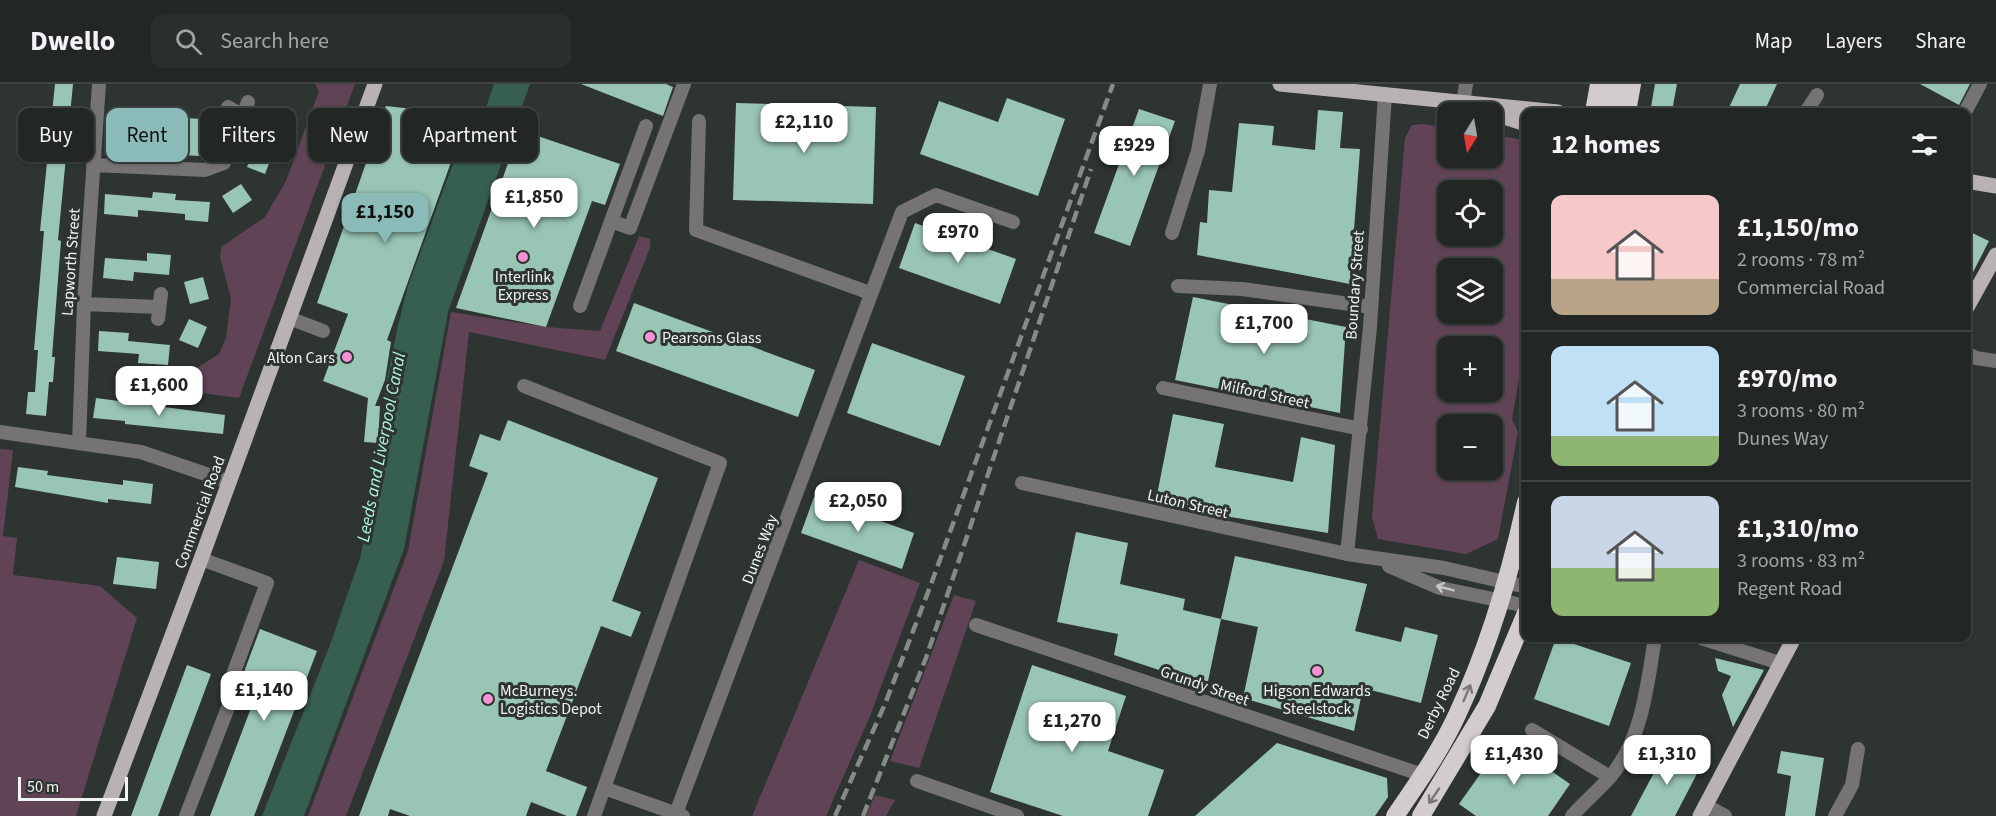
<!DOCTYPE html>
<meta charset="utf-8">
<style>
body{margin:0;font-family:"Source Sans 3",sans-serif;background:#2a2f2e;color:#f1f3f6;height:100vh;display:flex;flex-direction:column;font-size:22px;white-space:nowrap}
*{box-sizing:border-box;margin:0}
p{font-size:20px;color:#a2a5a7}
.icon{flex:none;width:33px;height:33px;fill:none;stroke:currentColor;stroke-width:2;stroke-linecap:round;stroke-linejoin:round}
.map{position:relative;flex:1;overflow:hidden}
.sheet{position:absolute;left:1521px;top:24px;width:450px;height:534px;display:flex;flex-direction:column;background:#222726;border-radius:12px;box-shadow:0 2px 4px #0004,0 0 0 2px #3f4443}
.sheet>*{flex:none}
.top-card{position:absolute;left:18px;top:24px;width:570px;height:54px;display:flex;gap:12px}
.needle{width:39px;rotate:191deg}
.fabs{position:absolute;left:1437px;top:18px;display:grid;gap:12px}
.fabs a{display:grid;place-items:center;width:66px;height:66px;border-radius:12px;background:#222726;box-shadow:0 2px 4px #0004,0 0 0 2px #3f4443;font-size:30px}
.scale{position:absolute;left:18px;bottom:15px;width:110px;box-sizing:border-box;padding-left:6px;border:3px solid #f0f4f3;border-top:0;font-size:16px;line-height:21px;white-space:nowrap;color:#f0f4f3;-webkit-text-stroke:4px #2e3432;paint-order:stroke}
.price{position:absolute;translate:-50% -51px;padding:0 14px;border-radius:12px;background:#fff;color:#222;font-size:20px;line-height:39px;filter:drop-shadow(0 2px 3px #0008)}
.price::after{content:'';position:absolute;left:50%;top:36px;width:18px;height:14px;margin-left:-9px;background:inherit;clip-path:polygon(0 0,100% 0,50% 100%)}
.price.active{background:#8bbbb9;color:#111}
ul{padding:0;list-style:none}
li{display:flex;align-items:center;gap:18px;height:150px;padding:0 30px}
li+li{border-top:2px solid #3f4443}
li span{display:grid;place-items:center;flex:none;width:168px;height:120px;border-radius:12px;color:#555}
li>.icon{margin-inline-start:auto}
span .icon{width:72px;height:72px;fill:#fffc;stroke-width:1}
li b{font-size:26px}
h2{display:flex;justify-content:space-between;align-items:center;height:72px;padding:0 30px;font-size:26px}
.pill{padding:0 21px;border-radius:12px;background:#222726;box-shadow:0 2px 4px #0004,0 0 0 2px #3f4443;font-size:21px;line-height:54px}
.pill.active{background:#8bbbb9;color:#111}
header{display:flex;align-items:center;gap:36px;box-sizing:border-box;height:84px;padding:0 30px;background:#222726;border-bottom:2px solid #3f4443}
header strong{font-size:28px}
nav{display:flex;gap:33px;margin-inline-start:auto;font-size:21px}
.search{width:420px;height:54px;background:#2a2f2e;display:flex;align-items:center;gap:15px;box-sizing:border-box;padding:0 21px;border-radius:12px;color:#a2a5a7;font-size:22px}
.map>svg:first-child{display:block}
.green{fill:#604456;fill-rule:evenodd}
.water{fill:#365f52}
.building{fill:#99c5b5}
.lines{fill:none;stroke-linecap:round;stroke-linejoin:round}
.minor{stroke:#757374;stroke-width:14}
.major{stroke:#b8b2b6;stroke-width:15}
.highway{stroke:#d2cbcf;stroke-width:18}
.rail{stroke:#868b89;stroke-width:4.5;stroke-dasharray:12 6;stroke-linecap:butt}
.oneway{stroke:#c5c7c7}
.oneway2{stroke:#787879}
.poi-dot{fill:#f391d5;stroke:#2e3432;stroke-width:2}
.labels{text-anchor:middle;stroke-width:6;stroke-linejoin:round;paint-order:stroke}
.street-label{font-size:16px;fill:#f0f4f3;stroke:#2e3432}
.poi-label{font-size:16px;fill:#f0f4f3;stroke:#2e3432}
.water-label{font-size:18px;font-style:italic;fill:#acf7dd;stroke:#2e3432}
</style>
<header>
<strong>Dwello</strong>
<div class="search"><svg class="icon" aria-label="search" viewBox="0 0 24 24"><circle cx="10" cy="10" r="6"/><path d="M15 15l6 6"/></svg>Search here</div>
<nav><a>Map</a><a>Layers</a><a>Share</a></nav>
</header>
<div class="map">
<svg width="1996" height="732" viewBox="0 0 1996 732">
<rect width="100%" height="100%" fill="#2e3432"/>
<!-- green -->
<path class="green" d="M315 0H355L239 314 187 307 189 289 219 270 226 254 231 214 220 173 221 163 265 133 286 97 319 7Z
M1424 40 1447 44 1448 74H1492L1493 51 1525 56V261L1512 335 1518 348 1498 455 1466 470 1378 455 1372 433 1405 54 1412 41ZM1492 106V152H1448V106ZM1492 184V230H1448V184ZM1492 262V308H1448V262ZM1492 340V386H1448V340Z
M639 152 650 155V164L605 276 469 248 444 477 346 732H308L408 467 451 228 546 243 600 247Z
M0 365 13 366 3 452 17 454 13 491 100 502 137 534 76 732H0Z
M859 476 920 499 870 632 826 732H752Z
M954 511 976 517 919 684 890 677Z
M875 711 895 716 886 732H866Z"/>
<!-- water -->
<path class="water" d="M494 0H530L448 228 404 465 304 732H262L330 561 360 474 376 401 385 306 398 241 408 202 468 39H478L483 33Z"/>
<!-- building -->
<path class="building" d="M55 0H73L58 156 61 157 52 273H55L53 298H49L46 332 26 330 28 308H35L38 266H34L44 147H40Z
M581 0H666L673 3 663 32Z
M1655 0H1677L1672 27 1651 23Z
M1740 0H1777L1764 28H1727Z
M1920 0H1970L1959 21Z
M1007 14 1065 35 1038 112 920 70 939 17 998 38Z
M736 19 876 23 873 120 733 116Z
M386 22 468 31 387 256 391 258 385 296 375 322H380L378 359 364 358 368 314 323 297 348 230 317 219Z
M1139 25 1175 37 1130 162 1094 149Z
M1318 26 1343 28 1340 64 1360 65 1350 200 1197 171 1200 138 1207 139 1209 106 1232 108 1239 39 1274 42 1272 61 1315 66Z
M122 27 140 28 137 68 117 67Z
M266 30 286 36 265 90 247 83Z
M184 34 204 35 201 72 181 71Z
M520 46 620 80 605 121 592 117 546 243 456 224Z
M241 100 252 116 233 129 222 112Z
M153 108 176 110 175 116 210 118 208 138 185 136V130L138 126V133L104 130 105 110 152 114Z
M915 139 1016 175 1000 220 899 184Z
M1966 146 1989 157 1966 202Z
M147 169 171 171 169 191 134 188 133 197 103 194 105 174 147 177Z
M203 193 209 215 190 220 184 198Z
M1193 213 1346 243 1340 329 1175 296Z
M634 219 815 286 798 333 616 267Z
M189 235 207 243 198 264 179 256Z
M99 247 129 249 128 257 170 261 168 281 138 279 139 270 98 267Z
M872 259 965 292 940 362 847 329Z
M96 314 225 331 223 350 125 340V337L93 334Z
M1173 330 1224 340 1215 383 1293 398 1301 353 1335 361 1328 449 1206 429 1156 416Z
M508 336 658 394 612 517 641 528 631 553 601 542 546 687 587 703 576 732H567L531 718 526 732H410L390 725 388 732H359L488 389 469 382 480 350 500 357Z
M18 383 48 387 47 391 123 401V396L153 400 151 420 108 415V419L15 403Z
M814 413 914 449 902 485 801 449Z
M1076 448 1128 459 1120 500 1185 515 1183 526 1221 535 1207 602 1114 571 1118 550 1057 538Z
M1235 472 1367 500 1355 547 1401 558 1405 543 1438 551 1421 619 1363 604 1354 647 1243 614 1258 543 1221 535Z
M117 473 159 478 156 505 113 500Z
M260 545 317 567 254 732H210L262 595 244 588Z
M1556 554 1631 579 1609 642 1534 615Z
M1715 574 1764 586 1733 643 1722 611 1731 592 1718 587Z
M187 581 211 590 158 732H131Z
M1032 581 1126 612 1108 667 1164 686 1148 732H1063L990 708Z
M1505 655 1570 700 1548 732H1476L1459 720Z
M1277 659 1387 694 1388 713 1375 732H1195Z
M1667 664 1701 682 1675 732H1631Z
M1781 667 1824 674 1815 732H1785L1791 692 1777 689Z"/>
<g class="lines">
<!-- minor -->
<path class="minor" d="M1385 10 1370 243 1347 470 1444 484 1526 503
M1463 20 1466 0
M228 23 243 32
M1806 28 1817 11
M1965 28 1980 0
M699 37 696 146 870 209
M93 81 205 86 224 79 248 18
M611 137 630 144 684 0
M1172 149 1198 67 1210 0
M1178 202 1242 205 1371 223
M84 220 159 223
M580 222 646 42
M289 234 323 247
M158 235 161 210
M1966 269 1976 274 1996 277
M524 302 720 379 604 704
M1163 304 1361 345
M0 348 141 368 229 398
M79 358 84 220 99 0
M1022 399 1347 470
M1389 482 1440 504 1526 522
M976 541 1423 691
M1701 554 1780 579
M1532 646 1610 693
M917 697 1017 732
M1705 721 1725 732
M186 732 234 608V588L267 499 201 475
M594 732 604 704 683 732
M675 732 902 128 936 111 1013 138
M1572 732C1584 718 1599 706 1611 692 1643 653 1647 601 1655 554
M1835 732 1852 701 1858 665"/>
<!-- major -->
<path class="major" d="M1280 0 1558 28
M1492 29 1526 40
M1966 97 1996 102
M1966 225 1996 171
M104 732 201 475 375 0
M1700 732 1794 554"/>
<!-- highway -->
<path class="highway" d="M1594 28 1599 0
M1612 28 1617 0
M1627 28 1632 0
M1395 732C1417 700 1441 666 1457 631 1489 563 1510 491 1526 418
M1421 732 1487 622 1526 529"/>
<!-- rail -->
<path class="rail" d="M835 732 885 620 930 503 1113 0
M863 732 926 574 1091 85"/>
</g>
<!-- one-way arrows -->
<defs><path id="oneway-shaft" d="M-6 0H5M1.5-3L5.5 0L1.5 3" fill="none" stroke-width="1.6" stroke-linecap="round" stroke-linejoin="round" transform="scale(1.5)"/></defs>
<use class="oneway" href="#oneway-shaft" transform="translate(1445 504) rotate(-165)"/>
<g class="oneway2">
<use href="#oneway-shaft" transform="translate(1467 609) rotate(-67)"/>
<use href="#oneway-shaft" transform="translate(1434 712) rotate(124)"/>
</g>
<!-- markers -->
<g class="poi-dot">
<circle cx="523" cy="173" r="6"/>
<circle cx="650" cy="253" r="6"/>
<circle cx="347" cy="273" r="6"/>
<circle cx="1317" cy="587" r="6"/>
<circle cx="488" cy="615" r="6"/>
</g>
<g class="labels">
<!-- street labels -->
<g class="street-label">
<text transform="translate(70 178) rotate(-86)" y="6">Lapworth Street</text>
<text transform="translate(1354 201) rotate(-86)" y="6">Boundary Street</text>
<text transform="translate(1265 309) rotate(12)" y="6">Milford Street</text>
<text transform="translate(1188 419) rotate(13)" y="6">Luton Street</text>
<text transform="translate(199 428) rotate(-70)" y="6">Commercial Road</text>
<text transform="translate(759 465) rotate(-69)" y="6">Dunes Way</text>
<text transform="translate(1205 601) rotate(19)" y="6">Grundy Street</text>
<text transform="translate(1438 619) rotate(-64)" y="6">Derby Road</text>
</g>
<!-- poi labels -->
<g class="poi-label">
<text x="523" y="198">Interlink<tspan x="523" dy="18">Express</tspan></text>
<text x="662" y="259" text-anchor="start">Pearsons Glass</text>
<text x="335" y="279" text-anchor="end">Alton Cars</text>
<text x="500" y="612" text-anchor="start">McBurneys.<tspan x="500" dy="18">Logistics Depot</tspan></text>
<text x="1317" y="612">Higson Edwards<tspan x="1317" dy="18">Steelstock</tspan></text>
</g>
<!-- water labels -->
<g class="water-label">
<text transform="translate(381 363) rotate(-79)" y="6">Leeds and Liverpool Canal</text>
</g>
</g>
</svg>
<div class="fabs">
<a><svg class="needle" viewBox="-14 -14 28 28"><path d="M0-13l5 13h-10z" fill="#e53935"/><path d="M0 13l5-13h-10z" fill="#a2a5a7"/></svg></a>
<a><svg class="icon" aria-label="locate" viewBox="0 0 24 24"><circle cx="12" cy="12" r="6"/><path d="M12 2v4M12 18v4M2 12h4M18 12h4"/></svg></a>
<a><svg class="icon" aria-label="layers" viewBox="0 0 24 24"><path d="M12 4l9 5-9 5-9-5zM3 14l9 5 9-5"/></svg></a>
<a>+</a>
<a>−</a>
</div>
<div class="scale">50 m</div>
<b class="price" style="left:804px;top:70px">£2,110</b>
<b class="price" style="left:1134px;top:93px">£929</b>
<b class="price" style="left:534px;top:145px">£1,850</b>
<b class="price active" style="left:385px;top:160px">£1,150</b>
<b class="price" style="left:958px;top:180px">£970</b>
<b class="price" style="left:1264px;top:271px">£1,700</b>
<b class="price" style="left:159px;top:333px">£1,600</b>
<b class="price" style="left:858px;top:449px">£2,050</b>
<b class="price" style="left:264px;top:638px">£1,140</b>
<b class="price" style="left:1072px;top:669px">£1,270</b>
<b class="price" style="left:1514px;top:702px">£1,430</b>
<b class="price" style="left:1667px;top:702px">£1,310</b>
<div class="top-card">
<a class="pill">Buy</a>
<a class="pill active">Rent</a>
<a class="pill">Filters</a>
<a class="pill">New</a>
<a class="pill">Apartment</a>
</div>
<section class="sheet">
<h2>12 homes<svg class="icon" aria-label="filters" viewBox="0 0 24 24"><path d="M4 7h16M4 17h16"/><circle cx="9" cy="7" r="2"/><circle cx="15" cy="17" r="2"/></svg></h2>
<ul>
<li><span style="background:linear-gradient(#f6c9c9 70%,#b9a48a 0)"><svg class="icon" aria-label="home" viewBox="0 0 24 24"><path d="M3 11l9-7 9 7M6 9v11h12V9"/></svg></span><div><b>£1,150/mo</b><p>2 rooms · 78 m²</p><p>Commercial Road</p></div></li>
<li><span style="background:linear-gradient(#bfe0f5 75%,#8fb573 0)"><svg class="icon" aria-label="home" viewBox="0 0 24 24"><path d="M3 11l9-7 9 7M6 9v11h12V9"/></svg></span><div><b>£970/mo</b><p>3 rooms · 80 m²</p><p>Dunes Way</p></div></li>
<li><span style="background:linear-gradient(#c9d6e8 60%,#8fb573 0)"><svg class="icon" aria-label="home" viewBox="0 0 24 24"><path d="M3 11l9-7 9 7M6 9v11h12V9"/></svg></span><div><b>£1,310/mo</b><p>3 rooms · 83 m²</p><p>Regent Road</p></div></li>
</ul>
</section>
</div>
